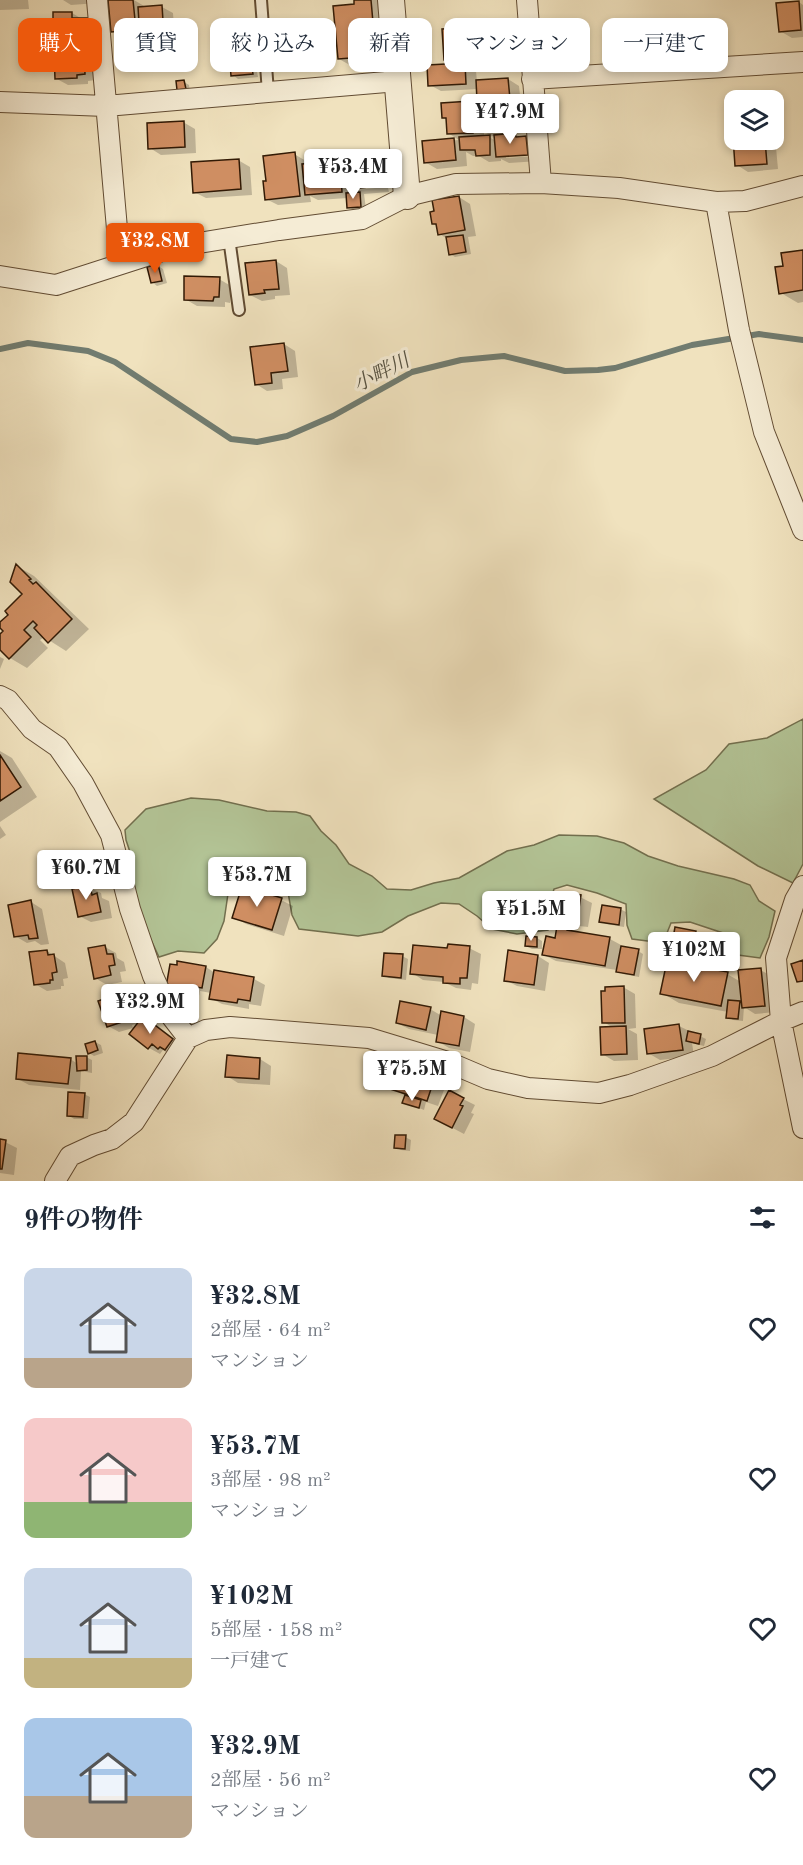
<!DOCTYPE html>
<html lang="ja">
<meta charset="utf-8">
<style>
body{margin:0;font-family:"Old Standard TT","Noto Serif JP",serif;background:#f6f6f7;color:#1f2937;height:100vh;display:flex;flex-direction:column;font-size:22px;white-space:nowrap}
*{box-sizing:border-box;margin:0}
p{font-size:20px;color:#747a83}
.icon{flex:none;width:33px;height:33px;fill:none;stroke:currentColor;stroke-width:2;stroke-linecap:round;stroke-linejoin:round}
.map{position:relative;height:1181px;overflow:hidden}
.sheet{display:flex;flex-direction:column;background:#fff;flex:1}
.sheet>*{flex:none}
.top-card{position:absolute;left:18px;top:18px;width:768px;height:54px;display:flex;gap:12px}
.buttons{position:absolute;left:724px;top:90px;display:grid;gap:12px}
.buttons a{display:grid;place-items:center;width:60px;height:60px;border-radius:12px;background:#fff;box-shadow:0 3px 9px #0003;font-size:30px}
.price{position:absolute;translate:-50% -51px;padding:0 14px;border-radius:6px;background:#fff;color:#222;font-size:20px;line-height:39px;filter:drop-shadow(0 2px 3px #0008)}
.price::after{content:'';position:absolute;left:50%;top:36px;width:18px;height:14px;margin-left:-9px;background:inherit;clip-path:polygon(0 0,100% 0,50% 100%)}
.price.selected{background:#ea580c;color:#fff}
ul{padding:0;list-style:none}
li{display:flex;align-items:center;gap:18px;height:150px;padding:0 24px}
li span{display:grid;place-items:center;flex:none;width:168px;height:120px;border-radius:12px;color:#555}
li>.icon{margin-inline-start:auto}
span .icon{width:72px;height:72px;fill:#fffc;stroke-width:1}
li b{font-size:26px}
h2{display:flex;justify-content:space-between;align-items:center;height:72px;padding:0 24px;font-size:26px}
.pill{padding:0 21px;border-radius:12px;background:#fff;box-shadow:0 3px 9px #0003;font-size:21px;line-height:54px}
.pill.selected{background:#ea580c;color:#fff}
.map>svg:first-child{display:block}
.green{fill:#b3c496;stroke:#726f4e;stroke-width:1.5}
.shadow{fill:#0003;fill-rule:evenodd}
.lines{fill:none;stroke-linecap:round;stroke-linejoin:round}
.stream{stroke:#717c70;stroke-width:6}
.building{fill:#cf8e62;stroke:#321a05;stroke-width:1.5}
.service-casing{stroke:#624c33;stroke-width:14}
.minor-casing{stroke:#624c33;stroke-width:22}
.tertiary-casing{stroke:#624c33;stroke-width:28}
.service{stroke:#f5ecd5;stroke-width:10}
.minor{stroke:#f5ecd5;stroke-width:20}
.tertiary{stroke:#f5ecd5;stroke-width:26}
.labels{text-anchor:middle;stroke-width:6;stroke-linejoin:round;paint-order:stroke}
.water-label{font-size:20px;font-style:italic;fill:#575343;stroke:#f5ecd5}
</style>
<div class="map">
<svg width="803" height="1181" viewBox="0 0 803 1181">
<rect width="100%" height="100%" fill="#f0e2be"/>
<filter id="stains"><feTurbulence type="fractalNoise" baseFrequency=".00333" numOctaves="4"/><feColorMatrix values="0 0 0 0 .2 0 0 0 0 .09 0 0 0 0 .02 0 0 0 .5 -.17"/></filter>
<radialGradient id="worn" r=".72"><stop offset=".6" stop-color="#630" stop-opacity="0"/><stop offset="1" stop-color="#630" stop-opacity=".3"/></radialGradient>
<!-- green -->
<path class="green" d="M803 719V864L793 883 758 866 654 799 706 770 729 744 767 738Z
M191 798 219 800 267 811 296 812 310 816 321 831 336 845 349 864 372 876 387 889 411 890 434 883 459 878 507 851 534 845 559 835 597 836 624 843 648 856 678 866 734 879 750 885 759 901 775 911 769 937 760 958 738 955 723 933 690 922 671 923 663 943 632 939 627 925 626 904 597 893 567 885 554 889 549 905 548 930 517 934 492 929 477 916 459 904 441 903 408 916 382 932 358 936 299 929 292 915 288 892 242 874 229 887 224 921 217 939 204 953 178 951 159 957 145 927 133 890 132 858 126 840 125 830 146 809Z"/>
<!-- shadow -->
<path class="shadow" d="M0 0H28L29 9 0 10Z
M63 0H98V3L71 5Z
M122 0H134L144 6V8L162 7 173 13 175 43 153 45 141 36 124 38 112 31ZM130 25 141 31V34L129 27Z
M355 0H377L388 6 393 65 357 69 339 59 356 5Z
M799 2 803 5V37L792 38 780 31Z
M72 13 82 19H88L100 42H66L55 36Z
M510 24 521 31 528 64 512 65 503 60 492 61 478 52 479 64 465 65 476 71 477 82 508 79 519 86 521 104 490 107 479 100 478 89 441 91 430 85 456 65 446 59 460 30 471 36V42L480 47Z
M84 52 95 59 96 80 88 81V84L68 85 57 79Z
M251 63 256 66 258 77 238 79 233 75Z
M184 82 189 85 190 92H184L179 89Z
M471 103 483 111 507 109 519 115 520 130 511 131V135L526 138 537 145 539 161 509 163 501 159V161L489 162 479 156H473L466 152 467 166 437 169 425 162 423 142 459 140 448 133 447 119 443 117ZM484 132 492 136H496V141L489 137H484ZM535 153 536 156 506 158V155Z
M183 122 195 129 196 153 161 155 150 148Z
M735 139 750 141 765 140 776 147 778 169 748 172 737 165Z
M294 154 306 161V165L339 162 346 166V162L376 159 383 161 395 167 396 187 388 188 389 192 364 194 366 209 354 210 349 207 348 198 318 200 310 196 311 202 278 205 266 199ZM385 184V187L357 190V187ZM352 189 360 193 353 194Z
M238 160 250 167 252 195 206 198 194 192Z
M459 197 470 204 476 236 468 237 471 254 455 257 450 254 448 239 439 234 438 226 433 223Z
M803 251V302L798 303 781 293 785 268Z
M276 261 287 268 290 295 275 296V299L262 301 250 295Z
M158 266 163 269 167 283 157 286 152 282Z
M219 279 231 286 230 303 225 302V307L197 306 185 299Z
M284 344 295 351 298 377 282 379 283 389 267 391 256 384Z
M17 566 34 576 89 629 66 651 44 637 40 640 48 648 27 668 10 658 0 648V636L5 631 0 624 10 615 24 594Z
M0 657 4 659 0 669Z
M0 751 12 758 37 797 0 822Z
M0 826 6 835 0 839Z
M89 887 101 893 102 898 109 901 112 918 91 922 79 916Z
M580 897 592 903 588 927 570 925 559 918Z
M281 900 293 906 284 936 246 924 234 917Z
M31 902 42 909 49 944 41 945 35 941 27 943 15 936Z
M620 909 626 912 624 927 606 924 601 921Z
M567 929 573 933 610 939 621 945V948L638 951 643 954 639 977 623 974 617 970 556 961 544 955Z
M695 932 707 939 704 952 717 956 715 964 703 960 702 965 683 961 671 955Z
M537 938 542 941V949H532L526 946Z
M105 947 116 953 117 958 124 962 126 971 120 972 122 982 107 985 95 978Z
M469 948 481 954 478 984 472 983 471 990 456 988 444 982 423 980 412 973 449 950Z
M47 951 65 963 68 978 63 979 64 986H61V989L47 991 35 984Z
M402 956 408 959 406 980 389 978 383 975Z
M538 956 549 963 545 991 517 986 505 980Z
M206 967 215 973 254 979 265 985 261 1006 249 1004V1009L222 1004 210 998 211 993 200 991 199 996 179 992 167 986Z
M760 970 772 976 776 1012 755 1014 744 1007 743 1021 733 1020 728 1017V1012L679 1003 662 993 727 974 741 982Z
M623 987 635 994 636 1028 628 1029 637 1034 638 1060 614 1061 602 1054 613 1028 604 1022Z
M119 995 131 1002 138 1023 132 1025 133 1028 119 1032 108 1026Z
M430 1009 442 1016 464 1017 475 1024 470 1052 449 1048 437 1041 438 1035 409 1029 397 1023Z
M144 1018 155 1024 184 1046 170 1055 163 1050 160 1054 149 1048Z
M679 1026 706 1039 704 1046 692 1043 694 1056 660 1060 648 1053Z
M95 1042 101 1045 103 1053 94 1056 89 1053Z
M86 1057 92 1060V1073L81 1071 80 1090 29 1085 18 1079 70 1059 78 1064Z
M260 1059 271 1066 270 1085 238 1083 227 1076Z
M404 1075H435L447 1082 438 1106 426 1102 424 1110 404 1102 407 1096 389 1087Z
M84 1094 90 1097 88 1119H74L68 1115Z
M463 1099 475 1105 471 1113 474 1114 464 1134 447 1125Z
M405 1137 411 1140 410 1151 401 1150 395 1147Z
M0 1141 5 1142 17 1148 14 1175 0 1173Z"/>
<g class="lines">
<!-- stream -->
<path class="stream" d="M0 349 28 343 88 351 115 362 231 439 257 442 287 436 333 416 412 372 461 360 504 356 565 371 598 370 615 368 692 345 759 334 803 340"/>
</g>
<!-- building -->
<path class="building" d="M108 0H133L136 30 111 32Z
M354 0H371L376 56 338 59 333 6 354 4Z
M799 1 801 30 779 32 776 3Z
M162 5 164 37 140 39 138 7Z
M53 12H72V18H89V36L53 37Z
M510 23 511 35H516L517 58 499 59V54L479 55 477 25Z
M460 28 461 38 466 37 468 58 444 60 442 29Z
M84 51 85 74 77 75V78L55 79 54 52Z
M251 62 253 74 231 76 230 64Z
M465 63 466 84 428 86 427 65Z
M508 78 510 99 477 101 476 80Z
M184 80 186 89 177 90 176 81Z
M471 101 473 133 447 134 446 118H442L441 103Z
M508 107 509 124 500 125V129L479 130 477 110Z
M184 121 185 147 148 149 147 123Z
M515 133 516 137 526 136 528 155 496 157 494 135Z
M490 135V155L476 156 475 150H460L459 137Z
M733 137H735V140H765L767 164 735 166Z
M454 138 456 160 424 163 422 141Z
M295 152 300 196 265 200 263 181H266L263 156Z
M376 158V160L384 159 385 181 377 182 378 186 350 189 349 184H346L344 160Z
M239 159 241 189 193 193 191 162Z
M340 161 342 192 305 195 302 164Z
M360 192 361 207 347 208 346 193Z
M459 196 465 230 438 235 436 224H432L430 212 434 211 432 200Z
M463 235 466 252 449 255 446 237Z
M803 250V290L779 294 775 267 783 266 781 253Z
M276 260 279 289 264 290 265 293 249 295 245 263Z
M158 264 162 281 151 283 147 267Z
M184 276 220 277 219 297H214L213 301 184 300Z
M284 343 288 371 271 373 272 383 255 385 250 347Z
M16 564 31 579 29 580 33 584 36 582 72 619 48 643 34 628 37 625 33 621 24 630 31 637 9 659 0 650V634L3 631 0 628V622L8 615 5 611 22 594 10 582Z
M0 755 21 787 0 801Z
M90 885 92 895 97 893 101 912 78 917 72 889Z
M242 886 282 898 272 930 232 918Z
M561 892 581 895 577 922 557 919Z
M31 900 38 938 29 939 28 935 14 937 8 905Z
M602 905 621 908 619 925 599 922Z
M557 926 567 927V930L610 937 605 966 542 955 546 936 555 938Z
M675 927 696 931 690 960 670 955Z
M526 936 537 937V947L525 946Z
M448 944 470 946 467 978H460V984L443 983V977L410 974 413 945 447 948Z
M105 945 107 954H113L115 965 109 966 111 975 94 979 88 948Z
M621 946 639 949 634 975 616 972Z
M47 950 48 955 54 954 57 972 52 973 53 980H50V983L34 985 29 952Z
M508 950 538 955 534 985 504 981Z
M701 950 712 952 710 962 699 959Z
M384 953 403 954 401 978 382 976Z
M803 960V981L797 982 791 964Z
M177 961 206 966 202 988 189 986 188 990 166 987 170 964 177 965Z
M667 961 728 972 721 1006 660 994Z
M761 968 765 1006 742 1008 738 970Z
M214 970 254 977 250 1001 238 999 237 1003 209 999Z
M624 986 625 1023H602L601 991H605V987Z
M119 994 127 1017 121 1019 122 1022 107 1027 98 1001Z
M728 1000 740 1001 738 1019 726 1018Z
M400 1001 431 1007 426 1030 396 1023Z
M441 1011 464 1016 459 1046 436 1042Z
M143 1016 173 1039 165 1050 160 1047 158 1049 152 1044 148 1049 129 1034Z
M679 1024 683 1050 647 1054 644 1029Z
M626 1026 627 1054 601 1055 600 1027Z
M688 1031 701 1034 699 1044 686 1041Z
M95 1041 98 1050 88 1054 85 1044Z
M18 1053 71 1058 68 1084 16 1079Z
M227 1055 260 1058 259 1079 225 1077Z
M76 1056H87V1070L77 1071Z
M406 1064 436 1074 427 1101 387 1088 393 1070 403 1073Z
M449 1090 464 1098 460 1105 463 1106 452 1128 434 1119Z
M68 1092 85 1093 83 1117 67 1116Z
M405 1095 421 1100 419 1108 402 1103Z
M395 1135H406L405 1149 394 1148Z
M0 1139 6 1140 2 1169H0Z"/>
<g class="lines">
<!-- service casing -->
<g class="service-casing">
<path id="service" d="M261 0 268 92
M229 238 239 310"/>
</g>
<!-- minor casing -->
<g class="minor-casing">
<path id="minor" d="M97 0 120 263
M527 0 541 183
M532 79 803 62
M0 102 106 106 398 81
M716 202 739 330 764 432 803 530
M0 276 56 285 174 247 279 230 362 219 407 196 456 184 541 183 619 188 716 202 745 201 803 186
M0 696 8 700 32 729 58 747 83 783 111 835 130 909 153 976 171 1016 188 1038
M803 886 795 900 776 958 781 1021 803 1128
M55 1181 70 1156 94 1145 112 1139 134 1122 188 1038 206 1030 230 1027 369 1038 448 1062 488 1079 528 1088 599 1093 630 1085 712 1056 781 1021 803 1012"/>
</g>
<!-- tertiary casing -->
<g class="tertiary-casing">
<path id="tertiary" d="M391 0 407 196"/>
</g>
<!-- service -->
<use href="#service" class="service"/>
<!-- minor -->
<use href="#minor" class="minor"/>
<!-- tertiary -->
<use href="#tertiary" class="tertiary"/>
</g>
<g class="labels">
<!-- water labels -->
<g class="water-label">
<text transform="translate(381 372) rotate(-27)" y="7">小畔川</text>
</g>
</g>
<rect width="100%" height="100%" filter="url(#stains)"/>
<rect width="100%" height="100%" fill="url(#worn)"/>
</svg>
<div class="buttons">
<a><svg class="icon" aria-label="layers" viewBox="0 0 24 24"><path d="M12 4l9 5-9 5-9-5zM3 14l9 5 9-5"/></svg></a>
</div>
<b class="price" style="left:510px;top:145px">¥47.9M</b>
<b class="price" style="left:353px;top:200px">¥53.4M</b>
<b class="price selected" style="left:155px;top:274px">¥32.8M</b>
<b class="price" style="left:86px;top:901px">¥60.7M</b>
<b class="price" style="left:257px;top:908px">¥53.7M</b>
<b class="price" style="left:531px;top:942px">¥51.5M</b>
<b class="price" style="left:694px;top:983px">¥102M</b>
<b class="price" style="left:150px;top:1035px">¥32.9M</b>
<b class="price" style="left:412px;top:1102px">¥75.5M</b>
<div class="top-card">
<a class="pill selected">購入</a>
<a class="pill">賃貸</a>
<a class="pill">絞り込み</a>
<a class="pill">新着</a>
<a class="pill">マンション</a>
<a class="pill">一戸建て</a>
</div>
</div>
<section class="sheet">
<h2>9件の物件<svg class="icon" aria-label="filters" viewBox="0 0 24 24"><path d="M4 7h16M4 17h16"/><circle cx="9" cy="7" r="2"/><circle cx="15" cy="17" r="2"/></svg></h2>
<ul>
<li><span style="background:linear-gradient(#c9d6e8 75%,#b9a48a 0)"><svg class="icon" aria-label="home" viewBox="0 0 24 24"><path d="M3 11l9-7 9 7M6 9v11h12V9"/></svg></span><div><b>¥32.8M</b><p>2部屋 · 64 m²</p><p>マンション</p></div><svg class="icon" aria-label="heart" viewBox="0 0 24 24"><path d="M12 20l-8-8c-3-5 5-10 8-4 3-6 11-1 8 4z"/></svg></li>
<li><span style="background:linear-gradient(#f6c9c9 70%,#8fb573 0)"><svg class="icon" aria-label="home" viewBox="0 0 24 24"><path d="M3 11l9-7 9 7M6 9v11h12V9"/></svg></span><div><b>¥53.7M</b><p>3部屋 · 98 m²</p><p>マンション</p></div><svg class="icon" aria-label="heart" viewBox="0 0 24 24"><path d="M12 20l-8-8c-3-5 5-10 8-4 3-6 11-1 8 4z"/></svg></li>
<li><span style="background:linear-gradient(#c9d6e8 75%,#c2b280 0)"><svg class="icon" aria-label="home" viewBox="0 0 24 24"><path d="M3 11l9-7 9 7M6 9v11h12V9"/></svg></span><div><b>¥102M</b><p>5部屋 · 158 m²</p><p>一戸建て</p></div><svg class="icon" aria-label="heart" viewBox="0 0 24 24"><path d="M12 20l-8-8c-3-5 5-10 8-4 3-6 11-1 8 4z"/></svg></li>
<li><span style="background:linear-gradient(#a9c7e8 65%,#b9a48a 0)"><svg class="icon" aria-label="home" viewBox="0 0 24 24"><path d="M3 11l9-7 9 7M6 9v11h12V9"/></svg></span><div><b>¥32.9M</b><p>2部屋 · 56 m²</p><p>マンション</p></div><svg class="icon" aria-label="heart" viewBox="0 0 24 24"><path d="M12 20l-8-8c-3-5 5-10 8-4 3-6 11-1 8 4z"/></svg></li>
</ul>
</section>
